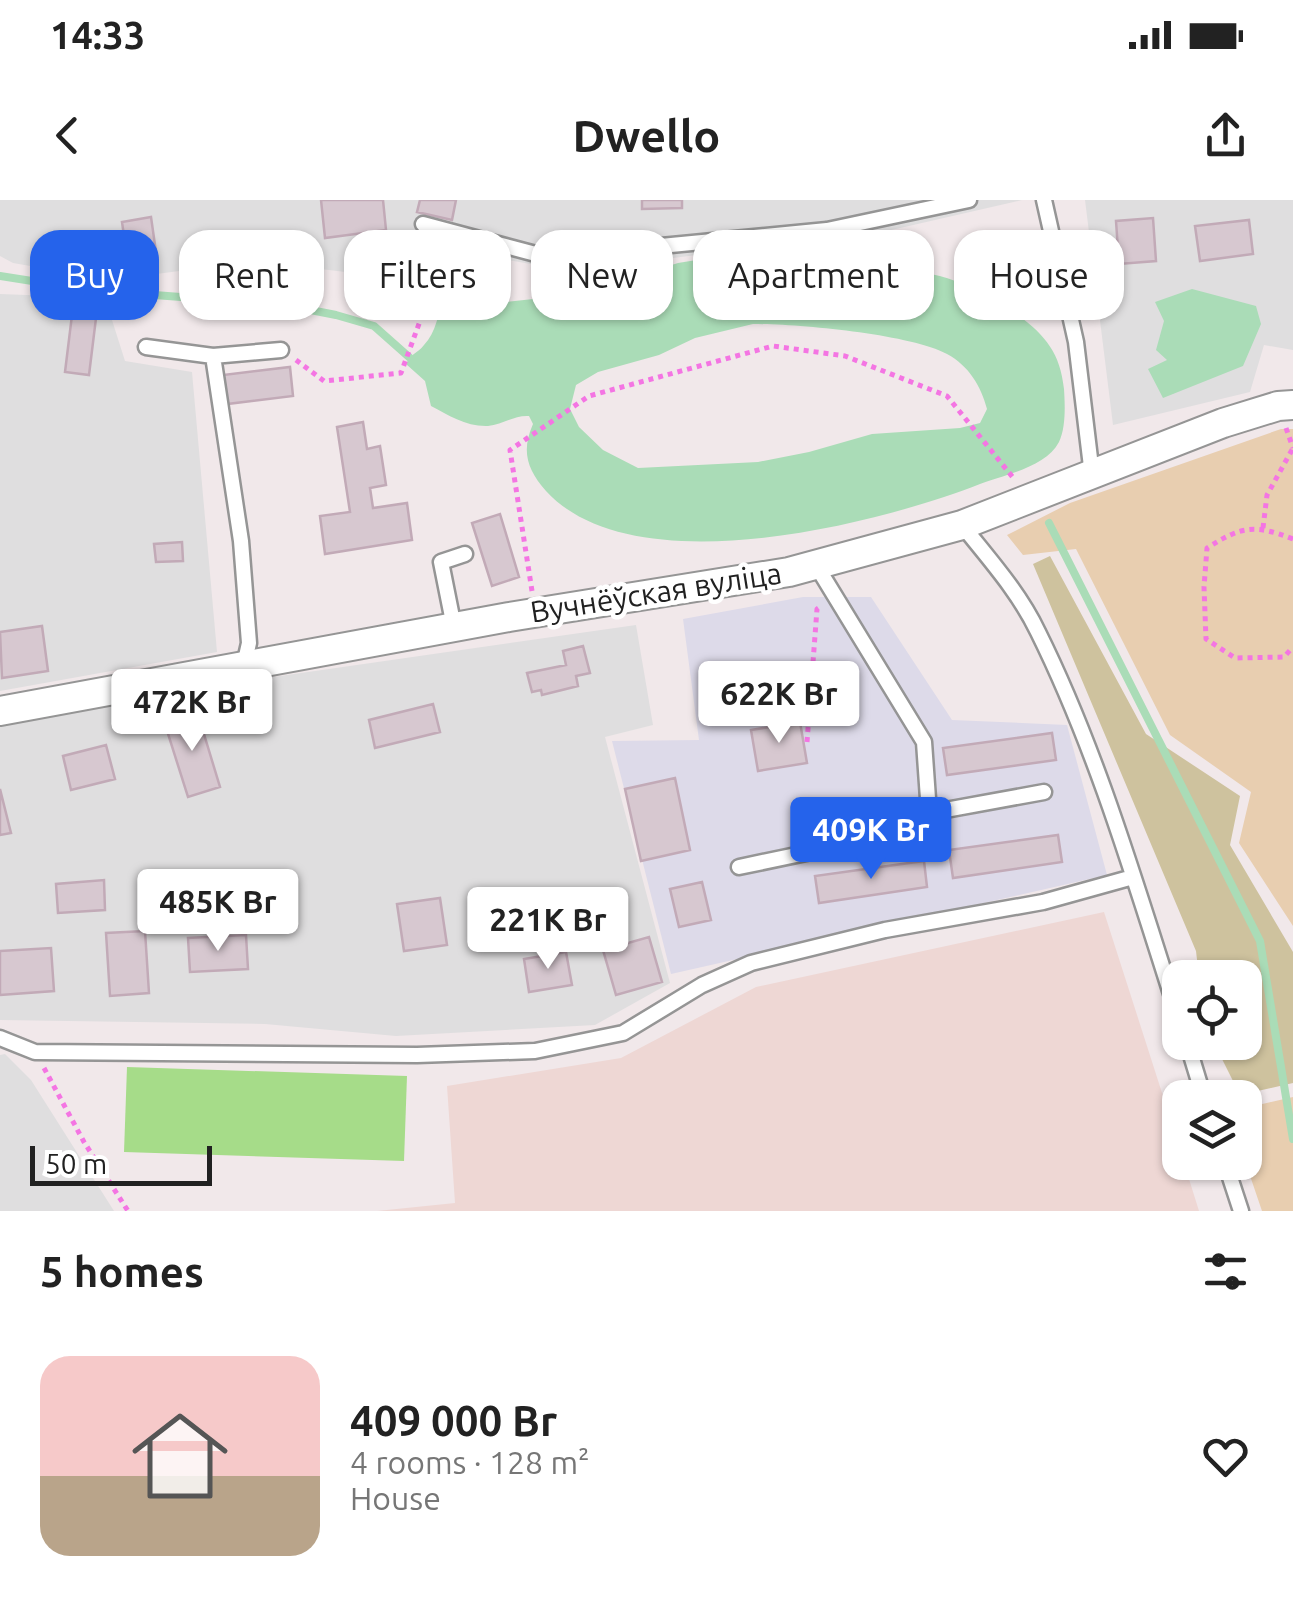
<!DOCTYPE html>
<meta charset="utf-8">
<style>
body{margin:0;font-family:Ubuntu,sans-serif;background:#f2f2f2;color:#222;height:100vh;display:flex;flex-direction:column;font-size:38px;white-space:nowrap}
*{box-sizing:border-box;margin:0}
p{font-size:32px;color:#767676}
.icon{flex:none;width:55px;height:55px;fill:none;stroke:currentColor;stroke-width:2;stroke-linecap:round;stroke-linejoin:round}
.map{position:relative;height:1011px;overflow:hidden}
.drawer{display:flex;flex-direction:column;background:#fff;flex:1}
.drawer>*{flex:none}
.top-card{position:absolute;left:30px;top:30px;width:1235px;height:90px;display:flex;gap:20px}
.fabs{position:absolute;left:1162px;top:760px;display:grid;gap:20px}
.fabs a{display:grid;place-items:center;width:100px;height:100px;border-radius:20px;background:#fff;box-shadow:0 2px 8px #0004;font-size:50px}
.scale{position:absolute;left:30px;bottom:25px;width:182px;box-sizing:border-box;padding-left:10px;border:5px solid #212121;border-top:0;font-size:28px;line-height:35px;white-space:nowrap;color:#212121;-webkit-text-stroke:8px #fff;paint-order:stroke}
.price{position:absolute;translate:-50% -85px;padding:0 22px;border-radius:10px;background:#fff;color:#222;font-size:32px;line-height:65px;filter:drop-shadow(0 2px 5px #0008)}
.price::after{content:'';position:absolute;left:50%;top:60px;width:30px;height:22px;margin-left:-15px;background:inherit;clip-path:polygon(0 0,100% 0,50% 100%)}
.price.active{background:#2563eb;color:#fff}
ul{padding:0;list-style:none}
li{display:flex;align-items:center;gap:30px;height:250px;padding:0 40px}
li+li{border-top:2px solid #e0e0e0}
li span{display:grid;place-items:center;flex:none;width:280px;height:200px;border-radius:30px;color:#555}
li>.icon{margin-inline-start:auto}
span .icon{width:120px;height:120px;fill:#fffc;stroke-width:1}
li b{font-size:42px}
h2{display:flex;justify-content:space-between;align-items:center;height:120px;padding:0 40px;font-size:42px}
.pill{padding:0 35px;border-radius:30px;background:#fff;box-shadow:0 2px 8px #0004;font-size:35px;line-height:90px}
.pill.active{background:#2563eb;color:#fff}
.status{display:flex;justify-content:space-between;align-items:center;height:70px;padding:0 50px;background:#fff;direction:ltr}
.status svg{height:28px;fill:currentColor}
header{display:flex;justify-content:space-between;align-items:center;height:130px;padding:0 40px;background:#fff;font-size:45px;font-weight:600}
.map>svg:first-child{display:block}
.residential{fill:#dfdedf}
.industrial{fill:#dddae9}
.farmland{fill:#eed7d4}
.grass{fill:#e8ceb0}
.forest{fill:#cec29e}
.pitch{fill:#a6dc89}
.water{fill:#aadcb7;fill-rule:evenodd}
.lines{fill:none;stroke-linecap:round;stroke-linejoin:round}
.stream{stroke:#aadcb7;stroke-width:8}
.building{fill:#d7c8d0;stroke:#c2aab7;stroke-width:2.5}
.service-casing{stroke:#959595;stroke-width:19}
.minor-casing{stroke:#959595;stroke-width:32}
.path{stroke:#f475e3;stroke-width:5;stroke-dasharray:5 5;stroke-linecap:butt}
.service{stroke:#fff;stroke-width:14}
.minor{stroke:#fff;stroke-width:28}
.labels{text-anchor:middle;stroke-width:9;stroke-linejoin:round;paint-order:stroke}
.street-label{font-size:30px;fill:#212121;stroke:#fff}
</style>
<div class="status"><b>14:33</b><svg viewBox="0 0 49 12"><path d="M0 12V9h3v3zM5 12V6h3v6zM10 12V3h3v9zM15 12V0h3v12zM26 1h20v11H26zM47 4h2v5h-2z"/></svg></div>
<header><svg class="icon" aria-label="back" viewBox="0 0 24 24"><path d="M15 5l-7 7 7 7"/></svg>Dwello<svg class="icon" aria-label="share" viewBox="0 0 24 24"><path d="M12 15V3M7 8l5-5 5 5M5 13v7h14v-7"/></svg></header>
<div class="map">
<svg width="1293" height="1011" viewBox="0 0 1293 1011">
<rect width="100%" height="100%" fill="#f1e8ea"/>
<!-- residential -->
<path class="residential" d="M0 0H1022L887 31 570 71 480 55 370 75 255 61 111 80 13 63 0 56Z
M1085 0H1293V150L1264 145 1250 192 1113 225Z
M0 94 105 98 125 161 192 172 217 452 0 491Z
M636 425 653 525 605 537 670 783 595 825 396 836 265 824 0 820V521L189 489Z
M5 854 31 880 114 1011H0V855Z"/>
<!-- industrial -->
<path class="industrial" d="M803 397H871L952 520 1067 525 1107 675 671 774 612 541 699 540 683 419Z"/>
<!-- farmland -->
<path class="farmland" d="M1104 712 1180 949V962L1184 963 1199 1011H377L455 1003 447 886 621 858 756 787Z"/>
<!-- grass -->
<path class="grass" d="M1281 229H1293V726L1239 643 1251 592 1170 535 1076 349 1023 355 1007 335 1070 303Z
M1293 897V1011H1262L1245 961V908Z"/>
<!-- forest -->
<path class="forest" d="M1050 356 1146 534 1240 596 1230 645 1293 752V883L1240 895 1214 843 1245 842V778L1199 777 1196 751 1033 364Z"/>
<!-- pitch -->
<path class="pitch" d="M127 867 407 876 404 961 124 952Z"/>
<!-- water -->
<path class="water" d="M758 50 811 90C837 84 865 72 892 71 936 68 984 89 1018 115 1046 136 1060 153 1064 189 1065 205 1066 227 1059 242 1046 267 1004 275 980 284 875 325 633 386 546 291 527 269 521 251 533 224L529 216C514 215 502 225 488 226 467 227 448 215 431 206L425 181 406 164C411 153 417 154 424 145 436 133 439 112 443 96L454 89 506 102 579 94 678 63ZM753 124C798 124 909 134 947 154 969 166 981 186 987 209L980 223 960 228 872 234 809 252 758 262 638 268 603 250 579 227 570 209 576 185 598 172 659 155 695 138Z
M1192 89 1256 106 1261 124 1243 166 1163 198 1148 169 1167 160 1156 150 1164 121 1155 102Z"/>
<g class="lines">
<!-- stream -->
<path class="stream" d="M0 76 89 90 285 105 336 115 374 126 409 157
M1049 323 1260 741 1293 939"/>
</g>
<!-- building -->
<path class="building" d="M321 0H383L386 30 325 38Z
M420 0H456L452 20 417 12Z
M642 0H682V8L642 9Z
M151 17 157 59 128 64 122 22Z
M1153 18 1156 61 1119 64 1116 21Z
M1249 20 1253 54 1200 61 1195 26Z
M99 35 101 76 65 77 63 36Z
M73 107 97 110 89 175 65 172Z
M290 167 293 196 227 204 223 175Z
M363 222 367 249 380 246 386 285 370 288 373 308 407 303 412 340 325 354 320 316 350 312 337 227Z
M500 314 519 377 492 386 472 323Z
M182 342 183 361 156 362 154 344Z
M42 426 48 471 2 478 0 432Z
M583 446 590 473 576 476 578 486 542 495 541 490 532 492 527 473 566 465 563 451Z
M433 504 440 532 375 548 369 520Z
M197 511 220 587 188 597 164 521Z
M800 522 807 563 758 571 751 530Z
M1052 533 1056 560 947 575 943 548Z
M106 545 115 579 71 590 63 556Z
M675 578 690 650 641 661 625 589Z
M0 589 11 633 0 635Z
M1058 635 1062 662 953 678 949 650Z
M924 661 927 687 819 703 815 676Z
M104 680 105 710 58 713 56 684Z
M702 682 711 720 679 727 670 689Z
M440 698 447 745 404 751 397 704Z
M145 731 149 793 110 796 106 733Z
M246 735 248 769 190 772 188 738Z
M649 737 662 782 616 795 603 750Z
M51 748 54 791 0 795V751Z
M566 752 572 785 529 792 524 759Z"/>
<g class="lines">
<!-- service casing -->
<g class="service-casing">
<path id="service" d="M1044 0 1076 142 1092 275
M423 24 547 57 827 30 969 0
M146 147 213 156 241 341 249 443 244 465
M213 156 281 150
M962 325C989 359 1019 392 1038 432 1099 555 1138 692 1180 822
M454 427 441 362 465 354
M929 613 1044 592
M739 667 930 627 924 542 816 365
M0 838 35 852 417 855 535 851 623 833 702 785 751 763 885 730 1043 702 1133 677
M1187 842 1204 898
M1225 962 1241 1011"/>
</g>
<!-- minor casing -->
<g class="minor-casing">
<path id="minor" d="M0 511 509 417 789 372 962 325 1223 223 1278 206 1293 205"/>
</g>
<!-- path -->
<path class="path" d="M115 108 118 76
M296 160 324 181 401 173 446 50
M1286 228 1293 248
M1263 328 1267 295 1293 248
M1293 339C1254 324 1242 326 1207 348L1204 387 1206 439 1235 458 1284 457 1293 447
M532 391 510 250 589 196 773 146 845 156 947 196 1015 280
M807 542 817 409 820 407
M44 868 84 942 128 1011"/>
<!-- service -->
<use href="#service" class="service"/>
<!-- minor -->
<use href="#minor" class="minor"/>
</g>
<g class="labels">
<!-- street labels -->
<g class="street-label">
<text transform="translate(656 393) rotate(-9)" y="10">Вучнёўская вуліца</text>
</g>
</g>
</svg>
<div class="fabs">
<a><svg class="icon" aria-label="locate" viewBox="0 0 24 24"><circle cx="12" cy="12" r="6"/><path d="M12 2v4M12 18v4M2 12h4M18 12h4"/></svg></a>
<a><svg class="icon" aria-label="layers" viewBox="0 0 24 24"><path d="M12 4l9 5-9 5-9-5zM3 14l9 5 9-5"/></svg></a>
</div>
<div class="scale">50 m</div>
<b class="price" style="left:779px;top:546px">622K Br</b>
<b class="price" style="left:192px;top:554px">472K Br</b>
<b class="price active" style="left:871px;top:682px">409K Br</b>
<b class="price" style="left:218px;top:754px">485K Br</b>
<b class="price" style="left:548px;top:772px">221K Br</b>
<div class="top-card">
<a class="pill active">Buy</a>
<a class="pill">Rent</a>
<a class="pill">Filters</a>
<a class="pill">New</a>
<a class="pill">Apartment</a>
<a class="pill">House</a>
</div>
</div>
<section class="drawer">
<h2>5 homes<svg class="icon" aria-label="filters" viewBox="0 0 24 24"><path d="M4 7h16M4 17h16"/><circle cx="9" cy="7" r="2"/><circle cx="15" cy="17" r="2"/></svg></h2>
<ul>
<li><span style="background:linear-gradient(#f6c9c9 60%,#b9a48a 0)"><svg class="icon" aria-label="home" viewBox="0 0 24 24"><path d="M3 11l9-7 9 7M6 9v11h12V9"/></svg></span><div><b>409 000 Br</b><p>4 rooms · 128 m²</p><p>House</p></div><svg class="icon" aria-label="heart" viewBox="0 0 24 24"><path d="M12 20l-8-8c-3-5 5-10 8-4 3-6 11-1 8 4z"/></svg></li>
</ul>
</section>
